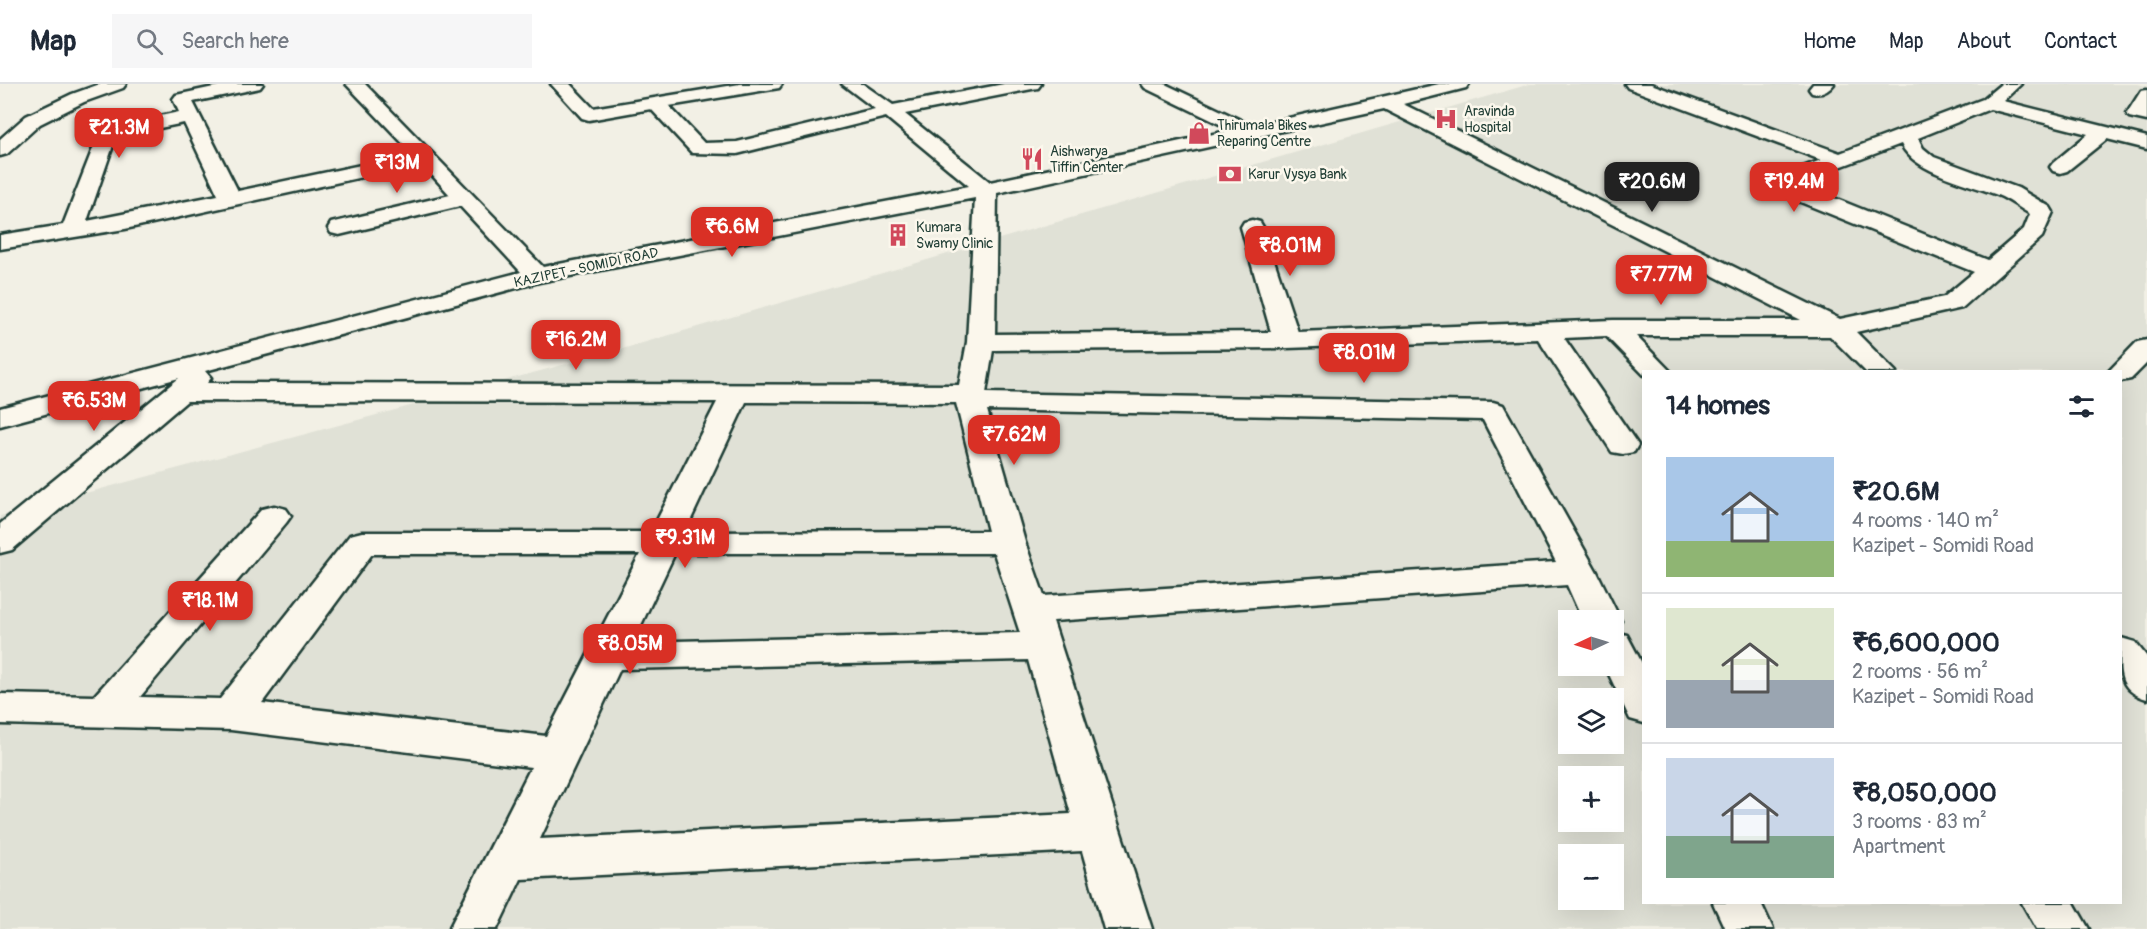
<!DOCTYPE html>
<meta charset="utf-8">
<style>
body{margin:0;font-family:Pangolin,sans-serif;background:#f6f6f7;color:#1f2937;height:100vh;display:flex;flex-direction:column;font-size:22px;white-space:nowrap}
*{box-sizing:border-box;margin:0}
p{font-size:20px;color:#747a83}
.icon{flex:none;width:33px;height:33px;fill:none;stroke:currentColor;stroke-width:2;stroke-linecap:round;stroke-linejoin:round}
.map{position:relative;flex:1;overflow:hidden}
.side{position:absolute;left:1642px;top:286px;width:480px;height:534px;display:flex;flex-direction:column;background:#fff;border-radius:0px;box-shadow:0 6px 24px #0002}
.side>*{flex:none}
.needle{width:39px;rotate:266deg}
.buttons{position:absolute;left:1558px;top:526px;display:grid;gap:12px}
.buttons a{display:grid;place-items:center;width:66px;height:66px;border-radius:0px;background:#fff;box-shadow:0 6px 24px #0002;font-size:30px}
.price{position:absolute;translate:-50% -51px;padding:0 14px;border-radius:12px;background:#d93025;color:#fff;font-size:20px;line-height:39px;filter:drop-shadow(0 2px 3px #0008)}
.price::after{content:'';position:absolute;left:50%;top:36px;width:18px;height:14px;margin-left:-9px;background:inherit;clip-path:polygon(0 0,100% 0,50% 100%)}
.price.current{background:#222;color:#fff}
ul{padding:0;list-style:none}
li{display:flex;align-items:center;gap:18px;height:150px;padding:0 24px}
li+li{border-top:2px solid #e0e1e3}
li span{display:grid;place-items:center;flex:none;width:168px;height:120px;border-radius:0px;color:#555}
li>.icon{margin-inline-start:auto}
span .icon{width:72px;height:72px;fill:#fffc;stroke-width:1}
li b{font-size:26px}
h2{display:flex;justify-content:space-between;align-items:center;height:72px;padding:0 24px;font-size:26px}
header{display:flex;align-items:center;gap:36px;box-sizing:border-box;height:84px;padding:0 30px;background:#fff;border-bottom:2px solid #e0e1e3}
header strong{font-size:28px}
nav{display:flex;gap:33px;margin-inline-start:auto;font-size:21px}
.search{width:420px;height:54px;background:#f6f6f7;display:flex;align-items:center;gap:15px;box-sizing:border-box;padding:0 21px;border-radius:0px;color:#747a83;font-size:22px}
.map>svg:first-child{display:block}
.built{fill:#e0e1d6;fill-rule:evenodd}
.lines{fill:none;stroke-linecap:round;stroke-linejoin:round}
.minor-casing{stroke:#1f3d34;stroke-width:5}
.minor{fill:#fbf7ec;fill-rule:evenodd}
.labels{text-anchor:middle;stroke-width:5;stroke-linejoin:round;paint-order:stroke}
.far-poi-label{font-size:14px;fill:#1f3d34;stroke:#fbf7ec;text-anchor:start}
.far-street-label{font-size:14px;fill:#1f3d34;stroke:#fbf7ec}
</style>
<header>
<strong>Map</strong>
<div class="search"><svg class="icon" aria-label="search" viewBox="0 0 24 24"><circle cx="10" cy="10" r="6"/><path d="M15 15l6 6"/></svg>Search here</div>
<nav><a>Home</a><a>Map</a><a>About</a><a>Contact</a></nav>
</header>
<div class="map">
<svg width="2147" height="845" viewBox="0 0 2147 845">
<rect width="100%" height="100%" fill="#f2f0e5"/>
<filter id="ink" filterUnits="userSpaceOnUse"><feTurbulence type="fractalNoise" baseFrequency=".0167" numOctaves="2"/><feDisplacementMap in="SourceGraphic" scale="12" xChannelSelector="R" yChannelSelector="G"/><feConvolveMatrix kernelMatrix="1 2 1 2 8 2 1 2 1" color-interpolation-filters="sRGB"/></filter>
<g filter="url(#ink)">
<!-- built -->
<path class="built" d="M1530 0H2137L2147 2V845H0V432L622 265ZM1644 288H2121V819H1644ZM1569 537H1614V582H1569ZM1569 615H1614V660H1569ZM1569 693H1614V738H1569ZM1569 771H1614V816H1569Z"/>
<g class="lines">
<!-- minor casing -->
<g class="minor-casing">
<path id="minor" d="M100 0H126L123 4 84 18 40 40 7 70 0 72V55L26 32 72 10Z
M228 0H263L260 4 193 18 238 107 413 70 346 0H365L543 183 969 102 886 33 737 70 692 69 651 25 589 36 582 34 551 0H570L593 24 740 0H782L779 4 773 5 669 22 704 59 737 58 875 25 842 0H863L893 21 1004 0H1041L1038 4 1032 5 905 30 990 98 1232 46 1145 4 1142 0H1165L1253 42 1439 0H1469L1466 4 1403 20 1840 235 1944 213 1974 188 1788 113 1772 100 1779 92 1821 76 1628 4 1625 0H1651L1840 69 1983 15 2001 0H2021L2003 17 2147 53V65L2107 55 2067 87 2060 89 2053 87 2050 83 2053 79 2088 50 1990 25 1918 54 1923 64 1934 73 2018 104 2050 123 2053 128 2042 153 1962 224 1856 248 1896 288H1866L1830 252H1636L1671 288H1644V291L1606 252 1564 254 1638 361 1634 368 1623 370 1612 368 1538 255 1287 264 993 266 986 309 1493 318 1503 321 1597 488 1621 537 1614 546V537H1583L1567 501 1053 537 1152 845H1104L1082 767 521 795 497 845H449L531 683 231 646 0 640V610L94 612 262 425 274 422 286 425 291 432 286 439 140 613 220 615 350 451 362 448H651L717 318 187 317 12 466 0 469V440L179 294 0 342V324L521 188 460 122 339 151 331 149 328 144 331 139 450 111 422 80 125 145 0 165V151L63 141 99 49 108 43 179 28 173 15 176 11ZM1384 25 1801 236H1613L1298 248 1263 143 1260 138 1252 136 1244 138 1241 143 1271 248 995 250 997 109ZM184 39 218 111 87 137 115 56 121 52ZM1901 60C1914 90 1973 100 2002 113 2012 118 2021 125 2030 130L2024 145 1988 176 1797 99ZM975 114 967 258 959 301 207 299 211 294 205 287 539 198ZM746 318 956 319 988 447 685 448ZM987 326 1483 336 1556 478 1044 512 1025 458ZM675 469H994L1020 549 633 558ZM372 470H640L546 652 262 619ZM1028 576 1071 730 540 755 620 585Z
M1813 0H1834C1828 8 1821 11 1812 9L1809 5Z
M2147 6V37L2129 33 2127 29 2141 7Z
M2147 256V279L2131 295 2121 297V288H2108L2137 258Z
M1614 548 1627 551 1644 583V639L1630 635 1605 582H1614Z
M2121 554 2135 558 2147 573V615C2114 605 2121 583 2121 554Z
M1713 819H1761L1773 845H1725Z
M2022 819H2074L2089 845H2037Z"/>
</g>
<!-- minor -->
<use href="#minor" class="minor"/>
</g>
</g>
<!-- icons -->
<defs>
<g id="hospital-bare" transform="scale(1.8)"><path d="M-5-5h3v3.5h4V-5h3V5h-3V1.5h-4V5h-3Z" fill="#d1495b" stroke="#fbf7ec" stroke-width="2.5" paint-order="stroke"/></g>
<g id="shop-bare" transform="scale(1.8)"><path d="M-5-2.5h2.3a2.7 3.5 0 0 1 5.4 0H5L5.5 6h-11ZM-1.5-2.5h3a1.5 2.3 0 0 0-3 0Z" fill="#d1495b" stroke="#fbf7ec" stroke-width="2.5" paint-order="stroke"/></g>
<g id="restaurant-bare" transform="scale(1.8)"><path d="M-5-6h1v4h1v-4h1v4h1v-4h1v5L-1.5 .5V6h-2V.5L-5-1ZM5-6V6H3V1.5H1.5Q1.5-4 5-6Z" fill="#d1495b" stroke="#fbf7ec" stroke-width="2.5" paint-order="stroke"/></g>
<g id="bank-bare" transform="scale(1.8)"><path d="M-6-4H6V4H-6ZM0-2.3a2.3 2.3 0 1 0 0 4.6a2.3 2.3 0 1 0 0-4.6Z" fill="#d1495b" stroke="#fbf7ec" stroke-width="2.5" paint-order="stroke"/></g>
<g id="building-bare" transform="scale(1.8)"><path d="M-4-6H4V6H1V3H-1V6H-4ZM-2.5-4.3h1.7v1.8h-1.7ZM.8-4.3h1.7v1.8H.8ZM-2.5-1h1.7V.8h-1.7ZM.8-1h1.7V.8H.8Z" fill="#d1495b" stroke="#fbf7ec" stroke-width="2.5" paint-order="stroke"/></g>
</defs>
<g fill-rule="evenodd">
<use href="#hospital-bare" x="1446" y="35"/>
<use href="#shop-bare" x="1199" y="49"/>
<use href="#restaurant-bare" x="1032" y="75"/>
<use href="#bank-bare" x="1230" y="90"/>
<use href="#building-bare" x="898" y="151"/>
</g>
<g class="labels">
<!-- far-poi labels -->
<g class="far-poi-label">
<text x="1464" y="32">Aravinda<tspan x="1464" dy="16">Hospital</tspan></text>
<text x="1217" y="46">Thirumala Bikes<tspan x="1217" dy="16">Reparing Centre</tspan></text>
<text x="1050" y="72">Aishwarya<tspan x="1050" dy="16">Tiffin Center</tspan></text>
<text x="1248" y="95">Karur Vysya Bank</text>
<text x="916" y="148">Kumara<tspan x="916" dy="16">Swamy Clinic</tspan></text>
</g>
<!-- far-street labels -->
<g class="far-street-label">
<text transform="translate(586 183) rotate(-12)" y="5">KAZIPET - SOMIDI ROAD</text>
</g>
</g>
</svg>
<div class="buttons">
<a><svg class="needle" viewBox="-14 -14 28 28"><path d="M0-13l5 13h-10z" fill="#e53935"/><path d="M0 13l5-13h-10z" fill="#747a83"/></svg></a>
<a><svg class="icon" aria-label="layers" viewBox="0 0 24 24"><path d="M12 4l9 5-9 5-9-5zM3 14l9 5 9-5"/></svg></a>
<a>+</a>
<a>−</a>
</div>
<b class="price" style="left:119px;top:75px">₹21.3M</b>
<b class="price" style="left:397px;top:110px">₹13M</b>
<b class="price current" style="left:1652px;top:129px">₹20.6M</b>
<b class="price" style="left:1794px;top:129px">₹19.4M</b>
<b class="price" style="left:732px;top:174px">₹6.6M</b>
<b class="price" style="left:1290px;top:193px">₹8.01M</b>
<b class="price" style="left:1661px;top:222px">₹7.77M</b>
<b class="price" style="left:576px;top:287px">₹16.2M</b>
<b class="price" style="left:1364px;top:300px">₹8.01M</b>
<b class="price" style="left:94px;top:348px">₹6.53M</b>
<b class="price" style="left:1014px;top:382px">₹7.62M</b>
<b class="price" style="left:685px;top:485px">₹9.31M</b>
<b class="price" style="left:210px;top:548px">₹18.1M</b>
<b class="price" style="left:630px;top:591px">₹8.05M</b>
<section class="side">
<h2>14 homes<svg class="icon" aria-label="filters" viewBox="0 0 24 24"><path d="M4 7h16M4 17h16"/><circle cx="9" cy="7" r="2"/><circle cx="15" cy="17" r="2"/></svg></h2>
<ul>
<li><span style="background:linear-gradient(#a9c7e8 70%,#8fb573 0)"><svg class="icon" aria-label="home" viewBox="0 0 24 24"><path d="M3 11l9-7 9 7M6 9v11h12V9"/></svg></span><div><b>₹20.6M</b><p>4 rooms · 140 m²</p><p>Kazipet - Somidi Road</p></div></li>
<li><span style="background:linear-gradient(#dfe7d0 60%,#9aa5b1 0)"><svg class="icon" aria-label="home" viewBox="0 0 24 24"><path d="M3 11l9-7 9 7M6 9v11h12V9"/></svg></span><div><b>₹6,600,000</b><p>2 rooms · 56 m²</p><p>Kazipet - Somidi Road</p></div></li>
<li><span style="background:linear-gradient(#c9d6e8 65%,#7fa58c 0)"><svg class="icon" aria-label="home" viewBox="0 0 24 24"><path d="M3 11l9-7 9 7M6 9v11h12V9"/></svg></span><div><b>₹8,050,000</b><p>3 rooms · 83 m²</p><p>Apartment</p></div></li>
</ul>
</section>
</div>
